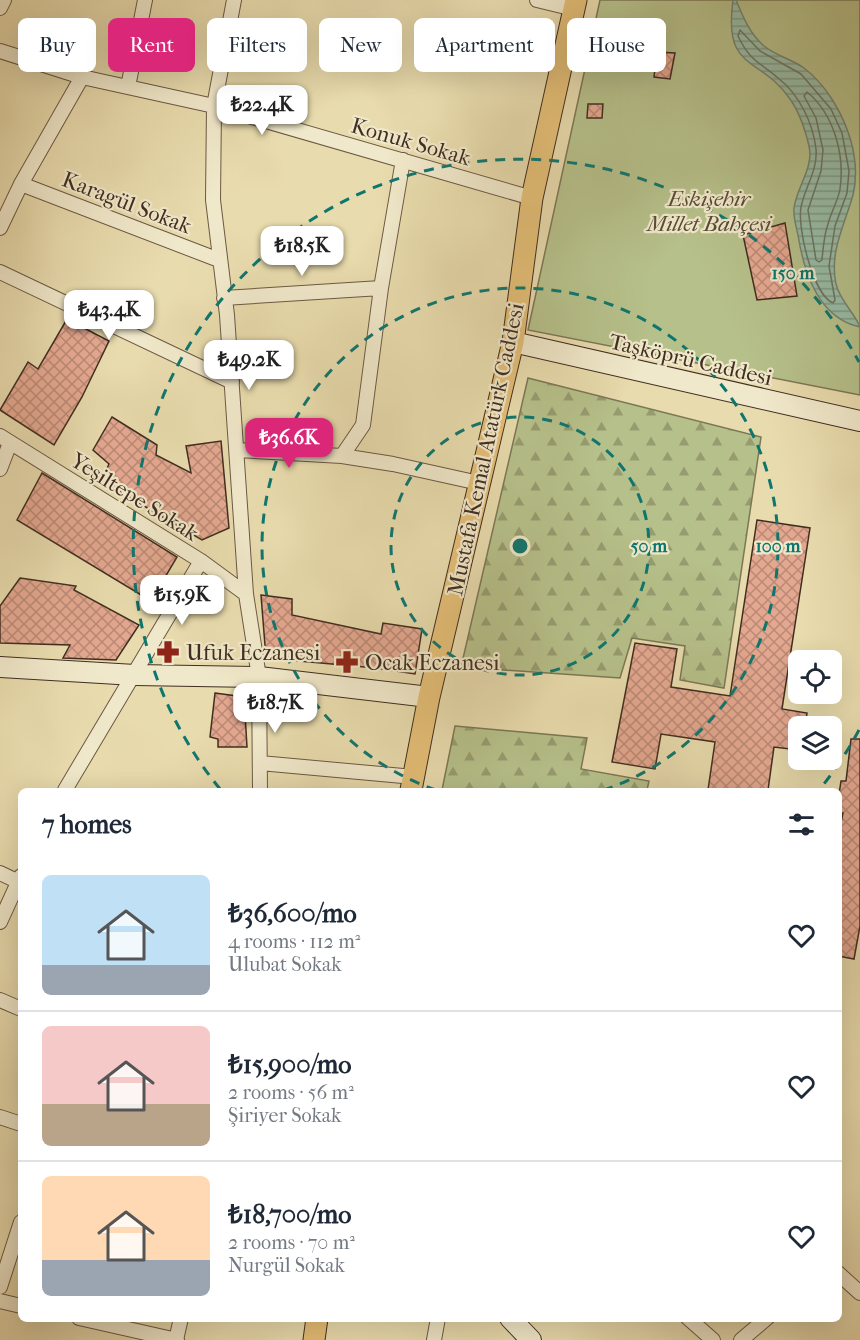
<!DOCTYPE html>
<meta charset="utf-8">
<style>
body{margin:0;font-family:"IM FELL French Canon",serif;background:#f6f6f7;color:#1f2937;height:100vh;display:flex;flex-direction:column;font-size:22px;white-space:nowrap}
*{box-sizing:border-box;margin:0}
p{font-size:20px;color:#747a83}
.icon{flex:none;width:33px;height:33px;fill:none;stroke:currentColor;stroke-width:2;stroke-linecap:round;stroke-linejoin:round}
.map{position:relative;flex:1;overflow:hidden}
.panel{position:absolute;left:18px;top:788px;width:824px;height:534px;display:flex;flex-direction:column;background:#fff;border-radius:9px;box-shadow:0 6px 24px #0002}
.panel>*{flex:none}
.guide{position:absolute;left:18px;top:18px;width:825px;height:54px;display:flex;gap:12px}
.fabs{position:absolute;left:788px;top:650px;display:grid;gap:12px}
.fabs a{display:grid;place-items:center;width:54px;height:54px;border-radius:9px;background:#fff;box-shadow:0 6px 24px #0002;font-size:30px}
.price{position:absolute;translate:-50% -51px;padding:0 14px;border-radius:12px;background:#fff;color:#222;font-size:20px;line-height:39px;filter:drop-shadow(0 2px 3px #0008)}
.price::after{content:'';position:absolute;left:50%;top:36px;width:18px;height:14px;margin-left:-9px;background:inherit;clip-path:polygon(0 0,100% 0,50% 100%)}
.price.current{background:#db2777;color:#fff}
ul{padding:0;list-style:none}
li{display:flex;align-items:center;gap:18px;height:150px;padding:0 24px}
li+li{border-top:2px solid #e0e1e3}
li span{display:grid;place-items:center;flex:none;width:168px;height:120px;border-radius:9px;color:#555}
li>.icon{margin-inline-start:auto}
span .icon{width:72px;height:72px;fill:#fffc;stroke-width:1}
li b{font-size:26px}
h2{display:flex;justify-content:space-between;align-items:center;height:72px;padding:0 24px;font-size:26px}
.chip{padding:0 21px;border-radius:9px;background:#fff;box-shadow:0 6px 24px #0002;font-size:21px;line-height:54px}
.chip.current{background:#db2777;color:#fff}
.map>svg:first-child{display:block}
.forest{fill:url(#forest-firs);stroke:#7c7756;stroke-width:1.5}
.park{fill:#b6c08a;stroke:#7c7756;stroke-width:1.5}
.water{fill:url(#water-rules);stroke:#758371;stroke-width:1.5}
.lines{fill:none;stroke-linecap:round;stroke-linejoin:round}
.shore{stroke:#6c7564;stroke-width:1.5}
.building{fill:url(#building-cross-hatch);stroke:#412e21;stroke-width:1.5}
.minor-casing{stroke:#6b5944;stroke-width:16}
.secondary-casing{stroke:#412e21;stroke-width:22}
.primary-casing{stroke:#412e21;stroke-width:23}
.minor{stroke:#f0e8ca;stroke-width:14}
.secondary{stroke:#f0e8ca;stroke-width:20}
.primary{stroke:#e4be76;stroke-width:21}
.ring{fill:none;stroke:#0f766e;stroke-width:3;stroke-dasharray:10 8}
.labels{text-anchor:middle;stroke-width:4.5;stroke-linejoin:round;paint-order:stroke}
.street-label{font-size:22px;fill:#412e21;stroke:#f0e8ca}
.park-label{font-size:22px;font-style:italic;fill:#584b36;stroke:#f0e8ca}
.poi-label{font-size:22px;fill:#412e21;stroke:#f0e8ca;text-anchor:start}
.centre{fill:#0f766e;stroke:#f0e8ca;stroke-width:3}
.ring-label{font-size:18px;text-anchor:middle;font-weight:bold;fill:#0f766e;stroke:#f0e8ca;stroke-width:4.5;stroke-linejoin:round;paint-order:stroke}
</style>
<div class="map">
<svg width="860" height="1340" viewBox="0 0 860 1340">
<defs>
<pattern id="forest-firs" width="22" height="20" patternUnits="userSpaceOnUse" patternTransform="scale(1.5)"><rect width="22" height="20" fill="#b6c08a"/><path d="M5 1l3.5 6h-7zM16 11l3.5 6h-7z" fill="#969c70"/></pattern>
<pattern id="water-rules" width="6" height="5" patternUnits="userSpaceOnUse" patternTransform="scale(1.5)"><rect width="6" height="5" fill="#98bca6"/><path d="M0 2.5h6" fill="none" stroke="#7e9987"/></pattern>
<pattern id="building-cross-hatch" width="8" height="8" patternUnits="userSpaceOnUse" patternTransform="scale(1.5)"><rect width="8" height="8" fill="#e4a890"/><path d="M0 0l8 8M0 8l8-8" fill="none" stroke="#ba8975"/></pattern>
</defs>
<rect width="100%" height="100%" fill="#e8dbad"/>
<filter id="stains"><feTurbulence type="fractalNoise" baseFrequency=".00333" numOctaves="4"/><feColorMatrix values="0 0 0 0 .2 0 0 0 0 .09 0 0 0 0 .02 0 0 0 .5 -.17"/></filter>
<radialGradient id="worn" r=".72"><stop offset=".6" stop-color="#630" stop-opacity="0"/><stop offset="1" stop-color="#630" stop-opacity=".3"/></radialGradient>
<!-- forest -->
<path class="forest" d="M528 378 761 437 724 688 680 680 685 646 632 638 620 678 461 667Z
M455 726 587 738 581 769 649 781 647 790H442Z"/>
<!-- park -->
<path class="park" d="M600 0H860V395L528 330Z"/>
<!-- water -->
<path class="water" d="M733 0H736C743 17 750 34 764 46 776 56 792 59 804 68 824 83 840 109 848 132 855 151 858 175 853 195 845 224 829 252 836 284 840 301 854 312 860 327 818 318 804 273 798 235 796 226 793 216 794 208 797 186 814 168 809 146 805 129 800 113 790 99 760 55 723 73 733 0Z"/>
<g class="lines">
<!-- shore -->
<path class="shore" d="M740 30 760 51 801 74 831 109 842 133 849 171 847 193 835 226 829 266 835 300 833 303C813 295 797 227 801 207 805 187 818 170 816 149 813 123 799 94 778 78 758 61 750 61 738 36Z
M807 92C834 114 845 155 840 189 838 201 831 212 828 224 824 235 823 248 822 260L819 262 816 260 808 210 821 171 823 150 816 118 804 96Z"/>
</g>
<!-- building -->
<path class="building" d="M657 52 675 53 670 79 654 77Z
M588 104H603L602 118H587Z
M785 223 797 296 757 300 743 235Z
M67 319 109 341 82 397 54 445 0 410 28 362 38 369Z
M112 417 157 445 156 455 191 473 186 446 221 441 229 528 202 540 101 481 109 464 93 450Z
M42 473 177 557 151 601 17 520Z
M757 520 810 528 782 709 807 713 805 726H798V750L774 747 768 790H708L715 742 661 734 655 769 612 762 635 643 677 649 671 687 730 696Z
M20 578 76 586 74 590 139 625 116 660 63 658 70 645 0 643V606Z
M261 595 292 599V615L381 634 383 623 422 629 415 674 376 668 266 658Z
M215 693 244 697 247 747H218V739L210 737Z
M851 739H860V926L854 959 838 956V836L843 813 838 812V801L841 781H846Z"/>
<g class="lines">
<!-- minor casing -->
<g class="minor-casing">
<path id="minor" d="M234 0 214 106 213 200 227 315 246 594 259 677 260 790
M537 0 574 9
M0 8 4 0
M0 51 82 77 214 106 532 198
M128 87 145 0
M21 184 219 260
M0 228 21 184 82 77
M0 272 232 382
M224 298 381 288
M0 436 201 561 246 594
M237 450 342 456 393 464 479 483
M342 456 363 425 381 288 403 160
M0 469 10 443
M260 763 414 777
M65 790 201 561
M0 873 21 883
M0 922 21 876
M0 1000 21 1009
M0 1117 21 1124
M838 1273 860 1293
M0 1287 21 1222
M0 1301 21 1306
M79 1318 177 1340
M688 1318 713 1340
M176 1340 181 1318
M434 1340 438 1318
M741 1340 767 1318"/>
</g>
<!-- secondary casing -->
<g class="secondary-casing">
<path id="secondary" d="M513 342 860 421
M0 667 135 675 259 677 429 697
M510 1318 531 1340"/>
</g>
<!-- primary casing -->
<g class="primary-casing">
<path id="primary" d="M411 790 429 697 513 342 532 198 576 0
M314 1340 317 1318"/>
</g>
<!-- minor -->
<use href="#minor" class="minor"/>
<!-- secondary -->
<use href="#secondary" class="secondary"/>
<!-- primary -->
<use href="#primary" class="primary"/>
</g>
<!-- distance rings -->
<g class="ring">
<circle cx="520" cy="546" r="129"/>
<path d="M436 790A258 258 0 1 1 604 790"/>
<path d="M859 730A386 386 0 0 1 820 789M220 789A386 386 0 1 1 859 362"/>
</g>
<!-- icons -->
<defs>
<g id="pharmacy-bare" transform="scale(1.8)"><path d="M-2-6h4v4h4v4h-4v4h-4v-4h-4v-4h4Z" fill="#8f2418" stroke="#f0e8ca" stroke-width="2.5" paint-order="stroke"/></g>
</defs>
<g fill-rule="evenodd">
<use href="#pharmacy-bare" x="168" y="652"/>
<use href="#pharmacy-bare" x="347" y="662"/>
</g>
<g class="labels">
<!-- street labels -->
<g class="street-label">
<text transform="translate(411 141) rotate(16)" y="8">Konuk Sokak</text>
<text transform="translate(127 202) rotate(21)" y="8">Karagül Sokak</text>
<text transform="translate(691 359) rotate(13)" y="8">Taşköprü Caddesi</text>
<text transform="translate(485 449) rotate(-78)" y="8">Mustafa Kemal Atatürk Caddesi</text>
<text transform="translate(135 496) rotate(32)" y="8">Yeşiltepe Sokak</text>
</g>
<!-- park labels -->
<g class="park-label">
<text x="709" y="206">Eskişehir<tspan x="709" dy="25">Millet Bahçesi</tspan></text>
</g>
<!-- poi labels -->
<g class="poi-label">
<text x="186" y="660">Ufuk Eczanesi</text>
<text x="365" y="670">Ocak Eczanesi</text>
</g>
</g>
<circle cx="520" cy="546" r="9" class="centre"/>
<g class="ring-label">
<text x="793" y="279">150 m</text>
<text x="649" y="552">50 m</text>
<text x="778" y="552">100 m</text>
</g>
<rect width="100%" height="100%" filter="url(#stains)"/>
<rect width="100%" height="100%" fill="url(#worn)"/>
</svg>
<div class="fabs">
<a><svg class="icon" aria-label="locate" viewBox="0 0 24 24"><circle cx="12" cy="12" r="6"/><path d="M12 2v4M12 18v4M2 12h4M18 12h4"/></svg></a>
<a><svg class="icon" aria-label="layers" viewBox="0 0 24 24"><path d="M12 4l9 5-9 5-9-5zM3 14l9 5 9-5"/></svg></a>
</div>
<b class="price" style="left:262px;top:136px">₺22.4K</b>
<b class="price" style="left:302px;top:277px">₺18.5K</b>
<b class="price" style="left:109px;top:341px">₺43.4K</b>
<b class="price" style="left:249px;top:391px">₺49.2K</b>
<b class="price current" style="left:289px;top:469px">₺36.6K</b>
<b class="price" style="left:182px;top:626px">₺15.9K</b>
<b class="price" style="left:275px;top:734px">₺18.7K</b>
<div class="guide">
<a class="chip">Buy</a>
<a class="chip current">Rent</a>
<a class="chip">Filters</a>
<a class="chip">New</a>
<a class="chip">Apartment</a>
<a class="chip">House</a>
</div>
<section class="panel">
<h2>7 homes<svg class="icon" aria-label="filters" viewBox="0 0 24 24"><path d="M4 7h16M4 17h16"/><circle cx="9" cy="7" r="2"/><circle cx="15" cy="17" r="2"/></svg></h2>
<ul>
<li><span style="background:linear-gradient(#bfe0f5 75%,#9aa5b1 0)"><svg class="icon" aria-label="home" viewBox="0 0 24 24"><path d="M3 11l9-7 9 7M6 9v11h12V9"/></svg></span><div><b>₺36,600/mo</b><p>4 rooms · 112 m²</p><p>Ulubat Sokak</p></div><svg class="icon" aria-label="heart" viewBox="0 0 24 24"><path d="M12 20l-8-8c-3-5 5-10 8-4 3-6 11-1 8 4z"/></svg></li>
<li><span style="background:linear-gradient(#f6c9c9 65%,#b9a48a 0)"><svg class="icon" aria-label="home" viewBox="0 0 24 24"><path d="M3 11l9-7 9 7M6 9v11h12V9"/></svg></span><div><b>₺15,900/mo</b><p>2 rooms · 56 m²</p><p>Şiriyer Sokak</p></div><svg class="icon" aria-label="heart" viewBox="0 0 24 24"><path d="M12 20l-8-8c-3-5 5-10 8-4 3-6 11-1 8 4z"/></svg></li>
<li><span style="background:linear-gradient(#ffd9b3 70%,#9aa5b1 0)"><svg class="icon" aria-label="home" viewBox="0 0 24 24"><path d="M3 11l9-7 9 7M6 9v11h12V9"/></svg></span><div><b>₺18,700/mo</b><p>2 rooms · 70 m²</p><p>Nurgül Sokak</p></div><svg class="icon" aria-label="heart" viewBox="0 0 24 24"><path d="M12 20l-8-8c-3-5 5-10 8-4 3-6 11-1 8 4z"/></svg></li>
</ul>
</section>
</div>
